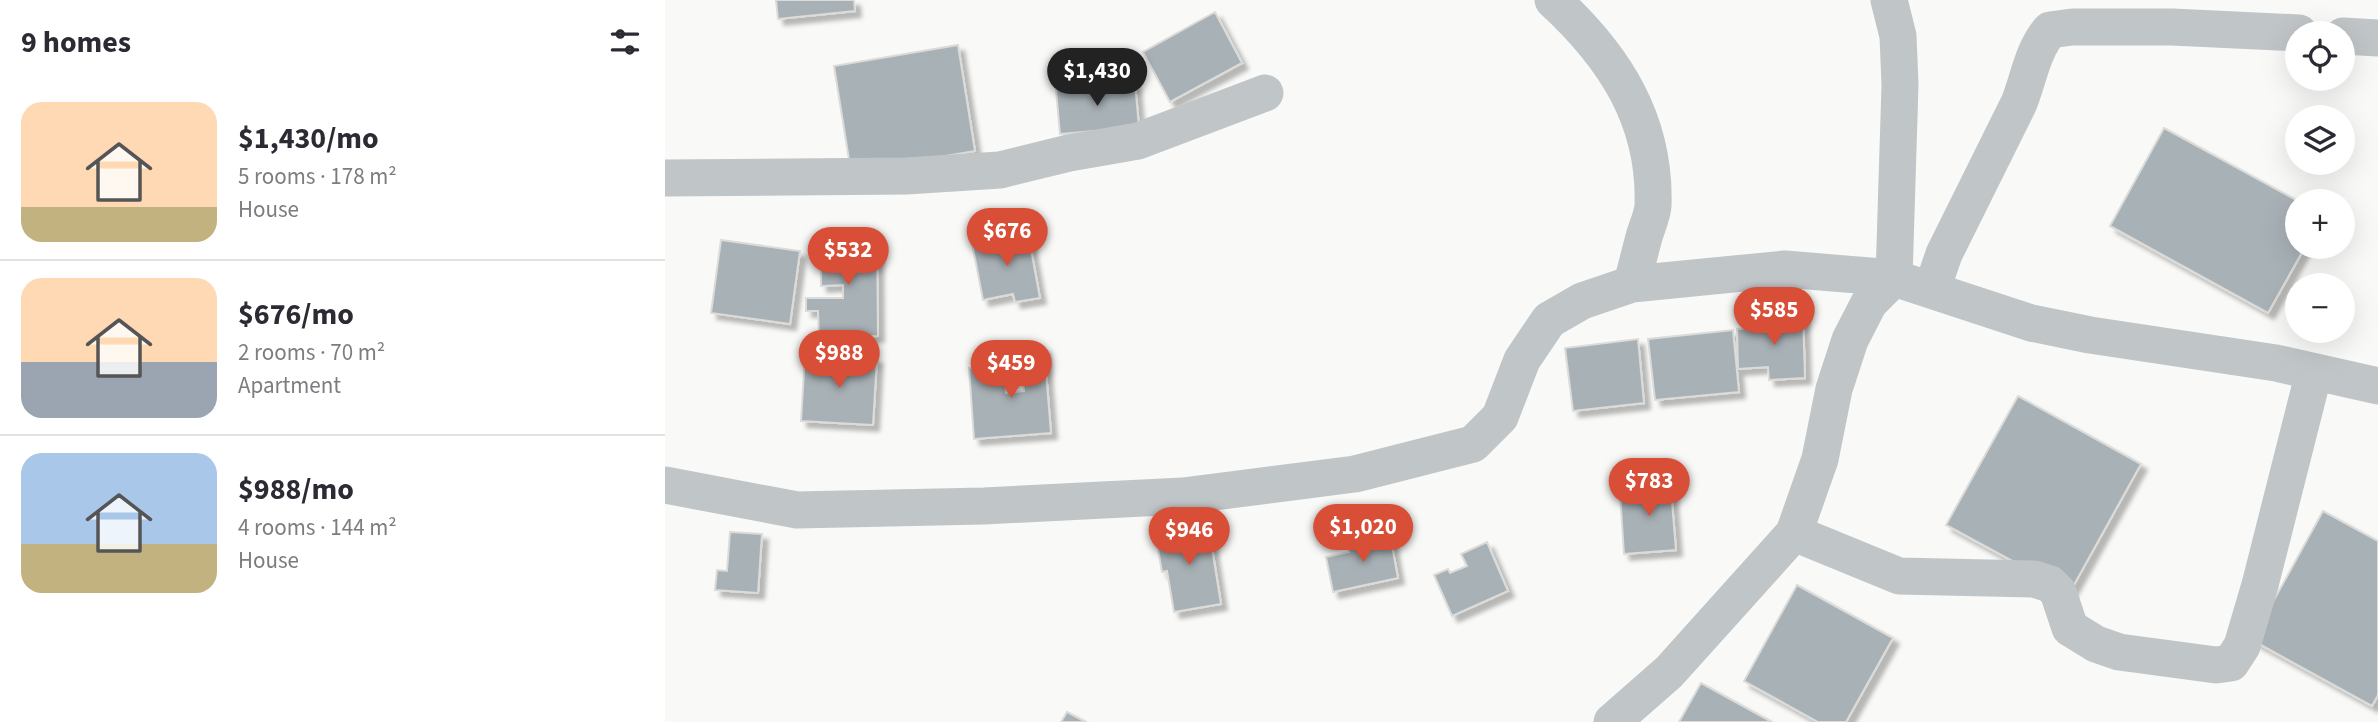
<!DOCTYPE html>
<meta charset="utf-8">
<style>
body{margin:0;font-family:"Source Sans 3",sans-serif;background:#f2f2f3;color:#2b2b33;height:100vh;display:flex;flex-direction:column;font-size:26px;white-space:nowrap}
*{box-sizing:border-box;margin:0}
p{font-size:23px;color:#7c7c81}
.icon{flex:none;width:38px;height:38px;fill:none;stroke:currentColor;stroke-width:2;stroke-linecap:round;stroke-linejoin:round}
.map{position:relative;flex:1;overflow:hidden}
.details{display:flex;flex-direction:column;background:#fff;width:665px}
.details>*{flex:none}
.fabs{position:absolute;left:1620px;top:21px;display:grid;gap:14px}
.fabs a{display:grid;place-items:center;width:70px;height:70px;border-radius:50%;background:#fff;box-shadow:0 7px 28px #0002;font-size:35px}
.price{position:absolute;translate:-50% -60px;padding:0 16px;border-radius:24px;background:#d94e37;color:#fff;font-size:23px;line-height:46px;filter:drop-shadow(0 2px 4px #0008)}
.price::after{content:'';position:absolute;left:50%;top:42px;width:21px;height:16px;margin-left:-10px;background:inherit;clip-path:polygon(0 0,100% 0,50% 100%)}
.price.selected{background:#222;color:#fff}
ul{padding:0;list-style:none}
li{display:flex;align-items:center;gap:21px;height:175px;padding:0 21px}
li+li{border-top:2px solid #e1e1e2}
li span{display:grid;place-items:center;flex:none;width:196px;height:140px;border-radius:21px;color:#555}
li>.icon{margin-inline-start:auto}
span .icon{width:84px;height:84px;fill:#fffc;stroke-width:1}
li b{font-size:30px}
h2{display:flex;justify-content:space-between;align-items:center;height:84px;padding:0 21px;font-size:30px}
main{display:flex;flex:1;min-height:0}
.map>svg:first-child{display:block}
.building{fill:#a8b1b6;stroke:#dbdbd9;stroke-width:2;filter:url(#shadow)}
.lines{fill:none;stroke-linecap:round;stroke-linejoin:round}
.minor{stroke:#c0c5c8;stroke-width:37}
</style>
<main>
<section class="details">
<h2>9 homes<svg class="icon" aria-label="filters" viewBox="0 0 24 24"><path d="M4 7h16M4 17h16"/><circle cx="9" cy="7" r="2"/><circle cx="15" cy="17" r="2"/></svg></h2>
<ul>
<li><span style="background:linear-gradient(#ffd9b3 75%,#c2b280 0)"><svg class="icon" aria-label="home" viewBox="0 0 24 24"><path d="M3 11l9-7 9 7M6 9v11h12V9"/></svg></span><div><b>$1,430/mo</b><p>5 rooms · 178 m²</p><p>House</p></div></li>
<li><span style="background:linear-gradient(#ffd9b3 60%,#9aa5b1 0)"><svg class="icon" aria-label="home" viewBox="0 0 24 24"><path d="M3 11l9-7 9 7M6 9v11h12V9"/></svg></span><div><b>$676/mo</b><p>2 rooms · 70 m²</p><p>Apartment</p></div></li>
<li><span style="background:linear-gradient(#a9c7e8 65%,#c2b280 0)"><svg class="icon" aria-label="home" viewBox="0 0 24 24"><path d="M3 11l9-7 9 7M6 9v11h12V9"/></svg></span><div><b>$988/mo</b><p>4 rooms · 144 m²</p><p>House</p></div></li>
</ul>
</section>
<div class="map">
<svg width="1713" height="722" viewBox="0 0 1713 722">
<defs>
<filter id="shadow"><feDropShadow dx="6" dy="6" stdDeviation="2" flood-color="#0004"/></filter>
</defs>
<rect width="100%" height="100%" fill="#f9f9f7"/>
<!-- building -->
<path class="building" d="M111 0H189L190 11 113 19Z
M550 12 577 63 505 102 478 52Z
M293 45 310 151 186 172 169 66Z
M470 83 474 127 395 134 391 90Z
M1499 128 1633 201V247H1640L1603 313 1445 226Z
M363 233 375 298 350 302 348 294 318 300 307 243Z
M156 236H212L213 336 154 337 153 311H141V298H178V285L156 286Z
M56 240 135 251 125 324 46 313Z
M1138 314 1140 378 1104 380 1103 367 1073 369 1072 329 1099 327V316Z
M1068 330 1074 392 990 400 983 339Z
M973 339 979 403 908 411 900 348Z
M379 347 386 433 309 439 304 368 339 365 341 393 359 391 356 349Z
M140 354 212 358 208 425 136 421Z
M1353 396 1476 464 1405 592 1281 525Z
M1005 478 1011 550 959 554 955 494 975 493V480Z
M1658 511 1713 541V695L1707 706 1587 640Z
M543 523 556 604 509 612 502 571 497 572 490 532Z
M65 532 97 534 93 593 50 590 52 570 62 571Z
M725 535 733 578 668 592 661 557 684 552 682 544Z
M822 542 843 591 787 616 769 575 783 569 785 573 802 566 796 554Z
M1132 585 1228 638 1181 722H1153L1079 681Z
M1036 683 1107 722H1014Z
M402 712 421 722H396Z"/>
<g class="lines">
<!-- minor -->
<path class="minor" d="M888 0C949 56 991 120 988 206 987 216 982 227 979 237 975 252 971 268 967 284
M1224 0 1233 36 1235 85 1229 278 1204 303 1185 340 1169 389 1155 459 1129 533 1234 576 1369 579 1385 584 1393 592 1405 628 1431 644 1454 652 1551 665 1566 663 1577 646 1595 585 1649 372
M1678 36 1713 38
M0 178 241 176 335 170 404 153 473 141 600 93
M1267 289 1279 254 1354 103C1364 78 1367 51 1385 30L1407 27H1507L1634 33
M0 485 132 510 319 506 518 496 690 474 808 444 835 417 857 360 884 320 917 301 967 284 1120 269 1229 278 1366 323 1425 335 1611 363 1713 386
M947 722 1004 672 1129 533"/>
</g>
</svg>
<div class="fabs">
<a><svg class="icon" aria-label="locate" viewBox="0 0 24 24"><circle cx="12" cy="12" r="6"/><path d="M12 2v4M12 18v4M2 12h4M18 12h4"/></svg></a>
<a><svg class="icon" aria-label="layers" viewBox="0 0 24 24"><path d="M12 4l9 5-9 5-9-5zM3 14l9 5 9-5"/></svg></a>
<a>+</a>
<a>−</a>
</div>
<b class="price selected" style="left:432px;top:108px">$1,430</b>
<b class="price" style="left:342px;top:268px">$676</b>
<b class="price" style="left:183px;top:287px">$532</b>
<b class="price" style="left:1109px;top:347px">$585</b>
<b class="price" style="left:174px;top:390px">$988</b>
<b class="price" style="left:346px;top:400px">$459</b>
<b class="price" style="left:984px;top:518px">$783</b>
<b class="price" style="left:698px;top:564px">$1,020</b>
<b class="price" style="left:524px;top:567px">$946</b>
</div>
</main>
